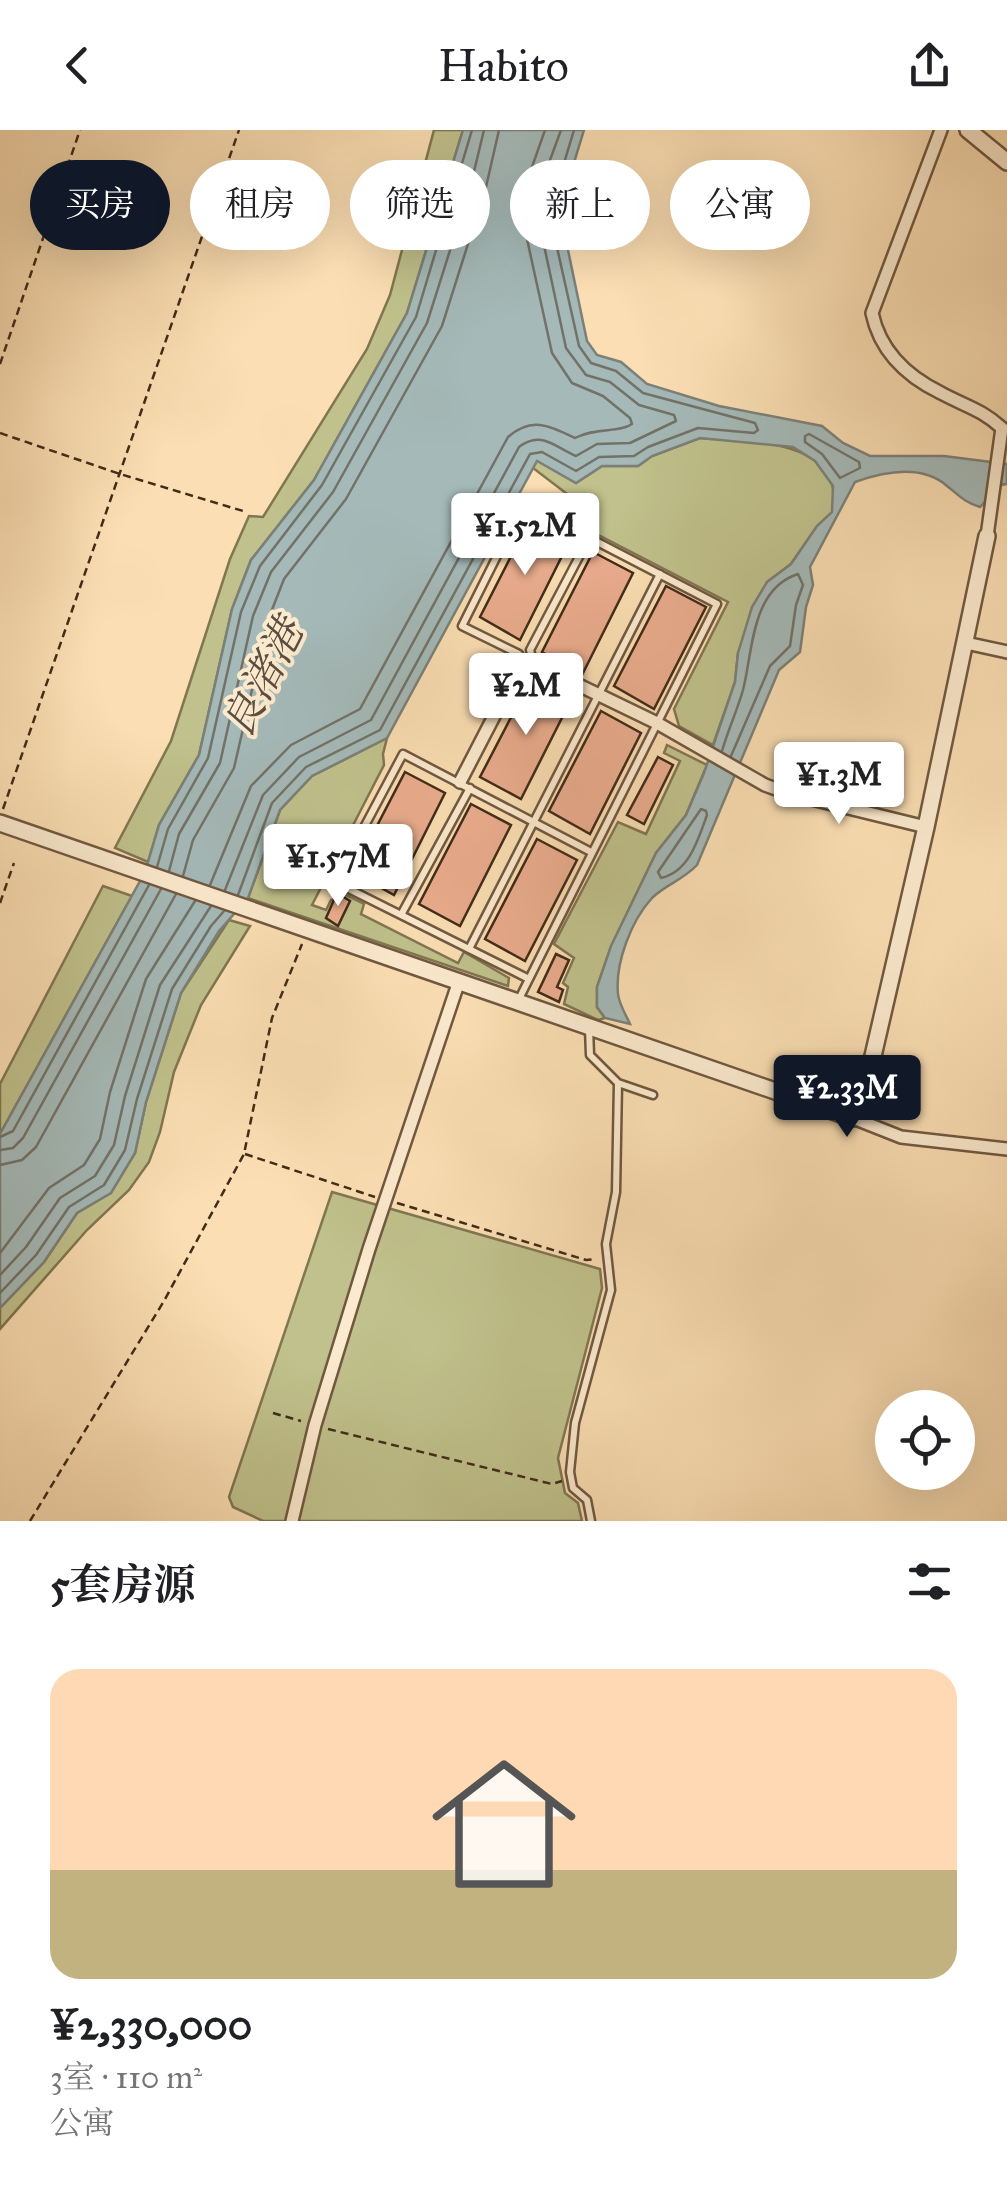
<!DOCTYPE html>
<html lang="zh">
<meta charset="utf-8">
<style>
body{margin:0;font-family:"IM FELL Great Primer","Noto Serif SC",serif;background:#f6f6f6;color:#202124;height:100vh;display:flex;flex-direction:column;font-size:38px;white-space:nowrap}
*{box-sizing:border-box;margin:0}
p{font-size:32px;color:#757577}
.icon{flex:none;width:55px;height:55px;fill:none;stroke:currentColor;stroke-width:2;stroke-linecap:round;stroke-linejoin:round}
.map{position:relative;height:1391px;overflow:hidden}
.panel{display:flex;flex-direction:column;background:#fff;flex:1}
.panel>*{flex:none}
.hud{position:absolute;left:30px;top:30px;width:948px;height:90px;display:flex;gap:20px}
.fabs{position:absolute;left:875px;top:1260px;display:grid;gap:20px}
.fabs a{display:grid;place-items:center;width:100px;height:100px;border-radius:50%;background:#fff;box-shadow:0 10px 40px #0002;font-size:50px}
.price{position:absolute;translate:-50% -85px;padding:0 22px;border-radius:10px;background:#fff;color:#222;font-size:32px;line-height:65px;filter:drop-shadow(0 2px 5px #0008)}
.price::after{content:'';position:absolute;left:50%;top:60px;width:30px;height:22px;margin-left:-15px;background:inherit;clip-path:polygon(0 0,100% 0,50% 100%)}
.price.on{background:#111827;color:#fff}
ul{padding:0;list-style:none}
li{display:grid;align-content:center;gap:20px;height:530px;padding:0 50px}
li span{display:grid;place-items:center;height:310px;border-radius:30px;color:#555}
li>.icon{margin-inline-start:auto}
span .icon{width:180px;height:180px;fill:#fffc;stroke-width:1}
li b{font-size:42px}
h2{display:flex;justify-content:space-between;align-items:center;height:120px;padding:0 50px;font-size:42px}
.pill{padding:0 35px;border-radius:45px;background:#fff;box-shadow:0 10px 40px #0002;font-size:35px;line-height:90px}
.pill.on{background:#111827;color:#fff}
header{display:flex;justify-content:space-between;align-items:center;height:130px;padding:0 50px;background:#fff;font-size:45px;font-weight:600}
.map>svg:first-child{display:block}
.green{fill:#c0c18c;stroke:#807652;stroke-width:2.5}
.water{fill:#a4b9b8;stroke:#7c8078;stroke-width:2.5}
.lines{fill:none;stroke-linecap:round;stroke-linejoin:round}
.shore{stroke:#727268;stroke-width:2.5}
.building{fill:#eaac8e;stroke:#412b19;stroke-width:2.5}
.service-casing{stroke:#705840;stroke-width:11}
.minor-casing{stroke:#705840;stroke-width:16}
.tertiary-casing{stroke:#705840;stroke-width:20}
.path{stroke:#412b19;stroke-width:2.5;stroke-dasharray:8 5;stroke-linecap:butt}
.service{stroke:#fceace;stroke-width:6}
.minor{stroke:#fceace;stroke-width:11}
.tertiary{stroke:#fceace;stroke-width:15}
.labels{text-anchor:middle;stroke-width:8;stroke-linejoin:round;paint-order:stroke}
.water-label{font-size:42px;font-style:italic;fill:#5a4e41;stroke:#fceace}
</style>
<header><svg class="icon" aria-label="back" viewBox="0 0 24 24"><path d="M15 5l-7 7 7 7"/></svg>Habito<svg class="icon" aria-label="share" viewBox="0 0 24 24"><path d="M12 15V3M7 8l5-5 5 5M5 13v7h14v-7"/></svg></header>
<div class="map">
<svg width="1007" height="1391" viewBox="0 0 1007 1391">
<rect width="100%" height="100%" fill="#fbdeb3"/>
<filter id="stains"><feTurbulence type="fractalNoise" baseFrequency=".002" numOctaves="4"/><feColorMatrix values="0 0 0 0 .2 0 0 0 0 .09 0 0 0 0 .02 0 0 0 .5 -.17"/></filter>
<radialGradient id="worn" r=".72"><stop offset=".6" stop-color="#630" stop-opacity="0"/><stop offset="1" stop-color="#630" stop-opacity=".3"/></radialGradient>
<!-- green -->
<path class="green" d="M434 0H463L407 183 314 350 251 430 232 479 199 625 159 695 148 732 115 718 171 611 230 429 249 386 263 387 367 219 390 165Z
M700 308C740 312 822 307 833 358 834 365 833 375 833 382L817 396 791 434 767 452 738 523 735 552 713 615 679 596 674 579 728 472 519 364 588 380 533 338 537 330 576 353 602 336H638L652 326Z
M387 608 383 624 384 635 312 775 326 780 331 770 346 765 364 774 361 784 458 833 464 822 509 848 508 856 248 768 280 680 312 646Z
M667 615 707 635 686 685 656 723 611 817 597 857V877L605 888 598 890 564 874 568 857 563 853 574 828 554 814 618 692 646 704 680 631 664 623Z
M103 756 132 766 0 1004V954Z
M229 790 250 796 201 875 174 942 160 1002 149 1032 129 1060 87 1100 0 1199V1178L44 1132 77 1083 111 1062 135 1023 146 972 181 863Z
M332 1062 600 1139 602 1158 558 1328 565 1363 578 1373 582 1391H263L233 1377 229 1367Z"/>
<!-- water -->
<path class="water" d="M463 0H584L562 72 564 101 587 211 597 225 621 232 647 254 719 276 822 296 843 313 870 326H944L1007 334V354L1001 355 980 377C964 372 960 366 947 356 922 334 883 342 855 352L810 437 813 455 806 477 800 522 779 540 697 735C683 750 665 755 652 768 631 791 615 833 618 864 619 874 626 885 630 894L605 888 597 877V857L611 816 656 723 686 685 704 643 735 552 738 523 752 477 767 452 791 434 817 396 832 382 833 356 815 331 793 317 700 308 652 326 638 336H602L576 353 537 331 387 608 312 646 280 680 248 768 219 801 181 863 146 972 135 1023 111 1063 77 1083 44 1132 0 1178V1004L145 742 159 695 199 625 232 479 251 430 314 350 407 183Z"/>
<g class="lines">
<!-- shore -->
<path class="shore" d="M809 304 859 332 860 338 840 348 822 324 805 312V306Z
M722 621C728 600 737 581 743 560 753 521 751 459 798 444L803 455 796 475 790 516 770 536 731 626
M701 679 706 681 707 685C698 710 689 742 661 748L658 742Z
M157 737 168 699 208 628 241 482 260 436 322 355 416 187 472 0
M169 741 179 704 220 633 253 486 271 442 333 362 427 193 471 54 484 0
M183 746 193 710 234 638 268 490 284 449 346 369 442 196 486 57 499 0
M210 755 251 656 291 615 360 579 508 307C532 286 550 296 575 308 596 297 619 303 632 294L630 288 603 266 572 253 552 223 527 109 525 74 532 37 545 0
M225 760 263 665 299 627 371 590 519 317C541 300 555 317 576 326L597 314 630 313 676 291 674 285 639 275 610 252 586 245 566 218 542 106 540 73 546 41 561 0
M238 765 272 673 306 637 380 600 530 324 542 322 576 341 599 327 634 326 648 317 698 298 754 303 758 300 755 293 643 263 616 241 591 233 579 216 554 104 552 73 574 0
M0 1007 13 1001 149 755
M0 1020 13 1018 23 1008 161 759
M0 1035 22 1030 36 1017 176 764
M0 1123 49 1058 84 1035 100 1009 110 962 146 849 195 771
M0 1145 26 1117 60 1068 95 1046 114 1015 125 966 160 855 211 776
M0 1163 36 1125 69 1077 104 1055 125 1020 137 969 172 859 211 796 224 781"/>
</g>
<!-- building -->
<path class="building" d="M531 387 571 408 520 510 480 487Z
M593 422 633 443 582 545 542 522Z
M666 456 706 477 654 579 614 556Z
M532 547 572 568 521 669 480 647Z
M601 581 641 603 590 704 549 681Z
M658 627 673 635 644 694 627 685Z
M405 642 445 663 394 765 353 742Z
M471 674 511 695 460 796 419 774Z
M537 709 577 730 525 831 485 809Z
M337 763 350 771 338 796 326 788Z
M556 824 569 830 557 857 563 860 559 872 538 862Z"/>
<g class="lines">
<!-- service casing -->
<g class="service-casing">
<path id="service" d="M533 531 530 520 589 408
M401 785 470 658
M469 819 660 444
M527 848 335 752 403 624 591 722
M518 871 717 474 528 376 519 382 462 496 519 524 522 532
M589 898 590 925 618 953 653 965
M591 1391 587 1370 573 1358 570 1342 575 1293 611 1160 606 1114 616 1062 618 953"/>
</g>
<!-- minor casing -->
<g class="minor-casing">
<path id="minor" d="M941 0 872 183C880 221 906 246 941 263 965 276 981 279 1002 298L987 406
M966 513 1007 522
M460 652 522 532 533 533 657 593 765 655 787 663 926 697
M853 988 901 1007 1007 1019
M292 1391 315 1295 369 1119 459 851"/>
</g>
<!-- tertiary casing -->
<g class="tertiary-casing">
<path id="tertiary" d="M968 0 1007 32
M0 693 853 988 873 926 926 697 987 406"/>
</g>
<!-- path -->
<path class="path" d="M0 234 80 0
M0 303 120 344 243 381
M3 679 239 0
M0 773 14 733
M245 1024 375 1067
M397 1073 586 1130 596 1129
M273 1283 301 1291
M328 1299 552 1354 562 1351
M30 1391 164 1171 244 1024 272 888 302 814"/>
<!-- service -->
<use href="#service" class="service"/>
<!-- minor -->
<use href="#minor" class="minor"/>
<!-- tertiary -->
<use href="#tertiary" class="tertiary"/>
</g>
<g class="labels">
<!-- water labels -->
<g class="water-label">
<text transform="translate(262 548) rotate(-63)" y="15">良渚港</text>
</g>
</g>
<rect width="100%" height="100%" filter="url(#stains)"/>
<rect width="100%" height="100%" fill="url(#worn)"/>
</svg>
<div class="fabs">
<a><svg class="icon" aria-label="locate" viewBox="0 0 24 24"><circle cx="12" cy="12" r="6"/><path d="M12 2v4M12 18v4M2 12h4M18 12h4"/></svg></a>
</div>
<b class="price" style="left:525px;top:448px">¥1.52M</b>
<b class="price" style="left:526px;top:608px">¥2M</b>
<b class="price" style="left:839px;top:697px">¥1.3M</b>
<b class="price" style="left:338px;top:779px">¥1.57M</b>
<b class="price on" style="left:847px;top:1010px">¥2.33M</b>
<div class="hud">
<a class="pill on">买房</a>
<a class="pill">租房</a>
<a class="pill">筛选</a>
<a class="pill">新上</a>
<a class="pill">公寓</a>
</div>
</div>
<section class="panel">
<h2>5套房源<svg class="icon" aria-label="filters" viewBox="0 0 24 24"><path d="M4 7h16M4 17h16"/><circle cx="9" cy="7" r="2"/><circle cx="15" cy="17" r="2"/></svg></h2>
<ul>
<li><span style="background:linear-gradient(#ffd9b3 65%,#c2b280 0)"><svg class="icon" aria-label="home" viewBox="0 0 24 24"><path d="M3 11l9-7 9 7M6 9v11h12V9"/></svg></span><div><b>¥2,330,000</b><p>3室 · 110 m²</p><p>公寓</p></div></li>
</ul>
</section>
